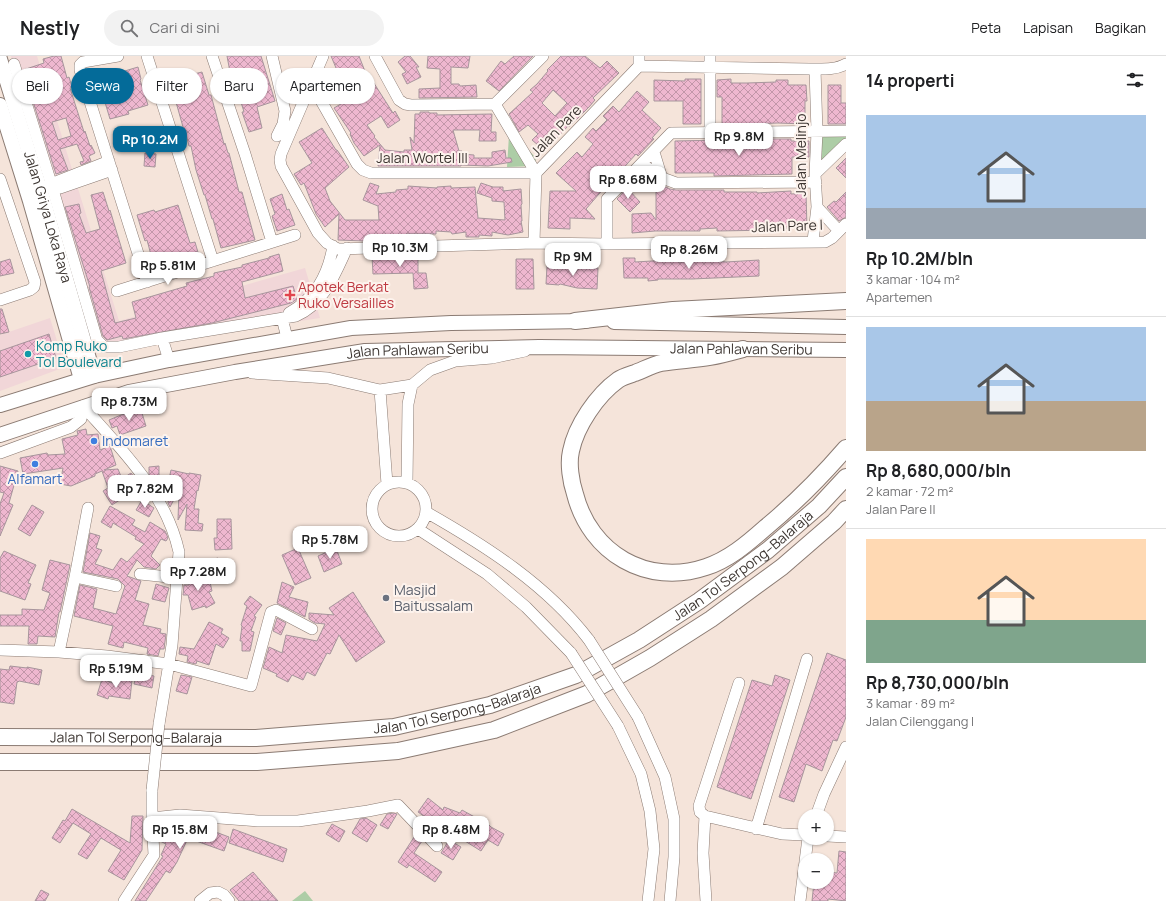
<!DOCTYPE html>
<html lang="id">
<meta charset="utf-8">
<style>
body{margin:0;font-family:Manrope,sans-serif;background:#f2f2f2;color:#202124;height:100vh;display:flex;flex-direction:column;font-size:15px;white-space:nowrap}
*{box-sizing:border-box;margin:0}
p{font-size:13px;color:#757577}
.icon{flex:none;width:22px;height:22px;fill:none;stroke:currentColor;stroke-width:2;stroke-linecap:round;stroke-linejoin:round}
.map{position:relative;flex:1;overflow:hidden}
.drawer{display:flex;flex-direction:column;background:#fff;width:320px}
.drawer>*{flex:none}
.top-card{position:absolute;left:12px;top:12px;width:380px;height:36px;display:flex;gap:8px}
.controls{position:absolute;left:798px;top:753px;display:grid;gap:8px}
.controls a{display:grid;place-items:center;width:36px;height:36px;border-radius:50%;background:#fff;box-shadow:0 1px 3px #0004;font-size:20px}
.price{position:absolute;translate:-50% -34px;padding:0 9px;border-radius:8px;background:#fff;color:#222;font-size:13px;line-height:26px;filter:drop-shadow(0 1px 2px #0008)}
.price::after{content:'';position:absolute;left:50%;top:24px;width:12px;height:9px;margin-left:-6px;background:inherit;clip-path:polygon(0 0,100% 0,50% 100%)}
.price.on{background:#046b99;color:#fff}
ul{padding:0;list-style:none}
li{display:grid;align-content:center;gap:8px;height:212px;padding:0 20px}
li+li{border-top:1px solid #e0e0e0}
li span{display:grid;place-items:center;height:124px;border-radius:0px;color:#555}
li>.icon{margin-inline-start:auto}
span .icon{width:72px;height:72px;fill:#fffc;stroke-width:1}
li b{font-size:17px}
h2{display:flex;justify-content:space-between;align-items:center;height:48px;padding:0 20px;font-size:17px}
.tag{padding:0 14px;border-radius:18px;background:#fff;box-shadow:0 1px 3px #0004;font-size:14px;line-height:36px}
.tag.on{background:#046b99;color:#fff}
header{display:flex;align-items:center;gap:24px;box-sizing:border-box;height:56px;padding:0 20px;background:#fff;border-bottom:1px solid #e0e0e0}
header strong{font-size:19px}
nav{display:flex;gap:22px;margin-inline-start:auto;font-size:14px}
.search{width:280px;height:36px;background:#f2f2f2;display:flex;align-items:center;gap:10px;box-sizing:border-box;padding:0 14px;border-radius:22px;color:#757577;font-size:15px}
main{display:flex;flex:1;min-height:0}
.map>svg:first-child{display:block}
.commercial{fill:#f1d6d8}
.park{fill:#adcda6}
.building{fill:url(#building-cross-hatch);stroke:#a7959c;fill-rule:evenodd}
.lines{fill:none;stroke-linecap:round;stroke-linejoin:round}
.minor-casing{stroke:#8b7b73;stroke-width:12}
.major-casing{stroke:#8b7b73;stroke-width:16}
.highway-casing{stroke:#8b7b73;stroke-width:18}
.minor{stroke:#fff;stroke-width:11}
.major{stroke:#fff;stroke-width:14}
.highway{stroke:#fff;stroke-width:16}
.minor-bridge-casing{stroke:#8b7b73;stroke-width:12;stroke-linecap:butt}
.minor-bridge{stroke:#fff;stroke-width:11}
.health-dot{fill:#e0444e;stroke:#fdf3ed;stroke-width:1.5}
.culture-dot{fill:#0f9aa8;stroke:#fdf3ed;stroke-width:1.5}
.shop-dot{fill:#3f7fe0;stroke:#fdf3ed;stroke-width:1.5}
.worship-dot{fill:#6b7280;stroke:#fdf3ed;stroke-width:1.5}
.labels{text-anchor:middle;stroke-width:4;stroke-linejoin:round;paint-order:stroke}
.street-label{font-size:14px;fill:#3d3632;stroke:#fdf3ed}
.health-label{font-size:14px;fill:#be3a42;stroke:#fdf3ed;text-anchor:start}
.culture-label{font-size:14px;fill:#0d838f;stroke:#fdf3ed;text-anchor:start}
.shop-label{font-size:14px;fill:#366cbe;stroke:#fdf3ed;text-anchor:start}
.worship-label{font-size:14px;fill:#5b616d;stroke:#fdf3ed;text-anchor:start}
</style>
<header>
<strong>Nestly</strong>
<div class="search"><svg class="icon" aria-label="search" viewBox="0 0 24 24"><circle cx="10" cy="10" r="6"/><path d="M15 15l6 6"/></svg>Cari di sini</div>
<nav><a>Peta</a><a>Lapisan</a><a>Bagikan</a></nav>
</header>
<main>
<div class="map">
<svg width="846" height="845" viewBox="0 0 846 845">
<defs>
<pattern id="building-cross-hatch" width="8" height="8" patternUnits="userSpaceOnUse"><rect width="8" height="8" fill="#eeb7cf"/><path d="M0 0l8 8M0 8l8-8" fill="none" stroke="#c296a9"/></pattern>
</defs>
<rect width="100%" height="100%" fill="#f5e4da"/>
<!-- commercial -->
<path class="commercial" d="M11 0H37L119 265 305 212 320 262 97 296Z
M50 262 65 311 0 335V279Z"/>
<!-- park -->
<path class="park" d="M513 77 536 102 535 110 507 111 509 79Z
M846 77V87L817 115 818 78Z
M305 835 313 845H292Z"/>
<!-- building -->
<path class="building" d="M54 0H61L67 22 69 21 72 31 70 32 84 76 85 75 90 90 91 89 95 97 89 100 91 105 81 109 80 106 84 105 77 88 60 93 68 114 56 118 23 14 44 7 43 3ZM66 62 71 80 58 84 52 66Z
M227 0H261L275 45 257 51 262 72 249 76 242 56H244L232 16H230Z
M331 0H359L368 23 370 21 393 57 395 55 400 64 388 72 381 60 367 69 375 80 374 81 385 94 404 96V94H412L410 81 414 87 415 58H420V56H429V57H437V59L492 58 491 76H496V85H479L480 74H453L459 95H462V98L474 99V102H492V96L505 94 506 102H511L512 106 488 110 461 109V110H378L380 89 364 100 354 87 350 78 351 77 334 52 358 38 348 22 341 24Z
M405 0H410L419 11H416L421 21 407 28 402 18 406 16 398 6Z
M428 0H470L468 12 451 11V28H459L460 30 476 29 477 41 419 42V33L440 32V13L427 12Z
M514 0H533L499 35 486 25 501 5 505 8Z
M561 0H585L600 12 607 5 619 17 593 42 595 44 589 51 569 71 568 70 545 95 532 84 538 78 528 69 519 76 509 58 533 36 530 34 537 28 548 15 547 14ZM553 34 567 47 555 60 542 47Z
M138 11 141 23 140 24 148 49 128 55 129 58 110 63 98 23Z
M202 16 209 39H211L224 88 225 87 228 97H229L239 136H242L255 184 221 192 213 163H212L205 139H204L196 114 191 90H189L186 78H185L172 32 192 27 190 19Z
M685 23H701V68H683V45H654V24L685 25Z
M731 23V27H747L776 26V24H788V29H806L807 45H805V68L778 67 722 69V41H717V24Z
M828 29H841V47H846V68H828Z
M637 35 649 46 642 54 661 72 652 82 654 83 638 100 636 98 619 117 618 116 586 153 595 163 570 162V173L548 172 550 135H576L556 117 577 96 582 101 593 88 585 81 593 72 596 75 607 64 603 60 613 50 619 56Z
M322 72 336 94H337L349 111 325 132 330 145 345 164H379L378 150 363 144 370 127 379 130 376 138 396 136V134L408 133V130L437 132V131L451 130V132L475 131 478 162 505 164 504 146 492 145V142L477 137 481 127 493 131H503V135L521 133 522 148 521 149 522 165H521L523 176 508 179 492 176V180L479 179V181H466V176L452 178 451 176 436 175V178H406L405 184 390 182 364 184V185L338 184 339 158 325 171 316 158 304 127 301 129 294 118 312 107 299 86Z
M770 83H791V85H809V101H792V118L714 120V117H675V85L723 84H734V85H770Z
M145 97 156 98 155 111 144 110Z
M846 102V122L836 112Z
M656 131H666L670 133 676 134H724V136H757V137L791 135V138L806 137 807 172H773V174L717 175V172L700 173V175H655L632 177V158L651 157 656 164Z
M627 132 640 146 630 156 617 143Z
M103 136 109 155 110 154 126 207 101 215 115 267 136 262 132 246 187 230 186 227 214 220V217L242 211V209L269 202V201L279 198 283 215 242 226 245 242 293 230 297 243 291 247 212 267 123 283 122 280 107 284 103 280 89 231H90L65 151 79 148 81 157 79 158 86 177 100 173 91 139Z
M846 136V161L839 165 827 151 834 145 836 146Z
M282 138 287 154 289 153 295 169 277 175 272 160 275 158 270 143Z
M178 149 190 187 195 186 199 200 155 214 147 184 145 185 137 159 154 154 155 156Z
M418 198V217H426L428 232 414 233 413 217 373 218 372 200Z
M623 202H635V206L669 204 680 206 704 205V204L726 206 759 204V220L692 223H658V224L648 225V222H624Z
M10 203 14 217 0 220V206Z
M516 203H533L534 233H516Z
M547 210 578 213V211L598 212 597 233 577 232 560 228 559 229 546 228Z
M0 253H2L9 276 0 278Z
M49 278 56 302 0 321V295Z
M141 354 146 370 120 379 117 370 112 372 109 364 121 359Z
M86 373 87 379 98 378 100 394 110 390 116 409 104 414 118 413 122 423 131 417 146 437 136 443 132 436 112 449 103 435 108 432 102 415 95 418V420L71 430 60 428 63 412 23 418 20 402 47 397 48 399 65 398 62 383 78 379 77 375Z
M0 410 18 415 9 447 13 449 0 480V448L4 437 0 436Z
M159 410V420L151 421 149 418V411Z
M171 414 189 418V417L201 419 198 435 197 434 194 453H199L198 467 203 468 202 475 185 474 187 448 178 464 179 434 170 451 168 447 171 426H169V423Z
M142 444 154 452 149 461 136 454Z
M32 449 44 456 30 480 18 473Z
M110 450 135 464 132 469 145 476 150 466 165 475 166 477 168 482 166 485 161 483 151 500 160 509 156 513 144 511 137 504 127 520 141 525 135 544 149 548 143 569 161 573 160 577 166 578 164 593H160L158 600 147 598 148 592 124 586 123 592 108 588 113 570 74 560 80 529 97 533 93 552 116 558 125 530 118 523 83 516 90 477 100 480 96 492 102 494 95 508 113 514 121 502 127 506 144 488 135 483 136 481 113 467 111 472 101 466Z
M217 463H231L232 493 215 494 214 482H217Z
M298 492 311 522 295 529 282 499Z
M336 492 342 508 324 516 318 500Z
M4 495 36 509 28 527 31 528 25 544 0 535V502Z
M218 502 221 511 213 513 210 504Z
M50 504 70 509 60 556H59L55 581 38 580 37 588H28L29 570H0V559H22V553L44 554 50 537 42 534Z
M191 513 201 514 199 529 210 526 212 535 209 536 215 547 206 552 205 550 192 554 188 539H183L184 529H189Z
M282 526 294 531 289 541 308 546 305 561 277 547Z
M156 528 169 532 165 546 152 543Z
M353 536 385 586 356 606 339 579 330 598 327 597 315 620 307 616 303 624 292 619 288 626 276 620 277 618 263 612 269 591 282 597 286 579 317 585 325 568 315 567 309 563V557L334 559 329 552Z
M250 540 262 549 254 560 256 561 251 575 254 576 250 595H242V585H240L242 570 241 569 247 550 244 548Z
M277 562 286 567 281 579 273 575Z
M209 566 223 573 221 577 229 582 223 592 216 588 209 609 197 605 196 608 187 606 188 600 179 598 180 591 194 593Z
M827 597 846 604V661L837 685 833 684 822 715 806 708 794 746 779 741Z
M10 610 27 612V611L42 614 39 629 19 625 18 626H17L14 648 0 646V613L9 614Z
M137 617 154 620 152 632 134 628Z
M181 619 192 621 187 638 176 635Z
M775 619 790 624 751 743 717 731 752 624 772 630Z
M119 622 132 624 130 643 109 640 108 643 97 639 102 623 118 629Z
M428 742 443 754 444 751 460 757 462 754 480 764 482 762 491 771 504 778 498 790 488 784 481 795 465 785 469 777 452 767 447 778 430 771 432 766 418 756Z
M72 753 130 787 132 760H143L142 794 124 824 108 815 121 794 101 782 87 803 78 798 91 778 73 767 60 787 52 782 63 764 65 765Z
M394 757 397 758 388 773 380 769 387 758Z
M366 762 377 769 367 786 352 777 360 763Z
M180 766 187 767 205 773V772L229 781 224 795 188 782 177 806 170 817 166 815 146 845H135L163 800 161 799 166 788 160 785 164 777 166 778 170 767Z
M332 768 345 775 339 786 326 778Z
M233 773 287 793 283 806 229 787Z
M416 778 422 785 414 797 442 816 435 826 409 809 407 812 398 806Z
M449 784 461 791 453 804 441 797Z
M839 795 846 796V845L828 843V845H812L814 826H827V816L837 817Z
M253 816 278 845H239L230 834Z
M41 834 49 838 45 845H35Z"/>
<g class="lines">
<!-- minor casing -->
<g class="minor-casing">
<path id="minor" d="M118 0 83 6 80 9V14L147 226
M147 0 213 205
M212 0 245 98 272 186
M272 0 285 55 283 68 277 80
M323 0 281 98 280 104 281 110 318 177 327 187 338 193 534 187 607 188 825 186 832 182 846 168
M375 0 399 44 405 48 411 49 495 48 543 0
M710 0V77
M14 8 51 127 97 284 104 291H119L162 282 296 260C324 248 335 218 347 192
M639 10 810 13C822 13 836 14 846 8
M311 27 357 108 363 114 371 117H536
M495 48 536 117
M654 96 661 119
M642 108 665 123 676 127 816 126
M815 118 846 88
M0 123 35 226 34 231 30 234 0 244
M51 130 60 132 112 114
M45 132 51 130 58 125 109 105
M817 151 839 175
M813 185 817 151 815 118 817 76 815 13
M534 187 536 117 639 10V0
M607 188V143L671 77 846 75
M117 235 295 179
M289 257C315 242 328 220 333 190
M282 262 287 282
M162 282 169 304
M252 317 328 322 380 334 412 329 430 314 455 305 492 302 525 295
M380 334 387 428
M83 350C122 394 166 437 179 496L172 589 159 668
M0 397 71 371 81 363 83 350
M372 453a27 27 0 1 1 54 0a27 27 0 1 1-54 0Z
M407 427 408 348 412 329
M426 456C486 490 547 529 589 584
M418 473 487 518 526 551 571 597
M140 518 178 522
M75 521 116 530
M0 594 59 596 107 600 153 606 169 608 251 630 271 556 276 554 312 573
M59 596 75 521 88 452
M638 661 665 721 674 763V801L670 845
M618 670 641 718 650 755 654 793 648 845
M705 760 782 778 805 779
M816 760 824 738 846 691
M152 762 180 759 258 765H298L368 755 398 749 437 790
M756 773 807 603
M827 780 846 781
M124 845 154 799 152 762V734
M200 845 210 837 218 836 224 839 229 845
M706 845 703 797 705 760 700 756 699 750 739 627
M800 845 808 782"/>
</g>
<!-- major casing -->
<g class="major-casing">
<g id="major">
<path id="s1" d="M0 3 42 139 94 320"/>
<path d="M0 49 30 145 81 323"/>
<path d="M614 266 846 271"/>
<path d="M0 349 94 320 169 304 351 272 451 267 586 265"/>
<path id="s2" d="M0 379 129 336 235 316 365 295 539 291 846 294"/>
</g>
</g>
<!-- highway casing -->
<g class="highway-casing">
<g id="highway">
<path d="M575 265 673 254 846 245"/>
<path d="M743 293C732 296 721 299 710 301 694 304 677 304 661 307 652 309 643 314 635 317 629 319 622 321 618 324 597 339 576 370 571 395 568 408 571 426 575 438 590 497 647 531 706 511 728 504 747 488 765 472 794 448 821 421 846 392"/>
<path id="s3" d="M0 681 256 682 394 671 490 649 576 619 639 584 699 545 768 494 819 450 846 421"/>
<path d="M0 706H257L398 695 494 674 587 638 650 602 711 563 782 511 834 466 846 453"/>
</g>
</g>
<!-- minor -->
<use href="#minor" class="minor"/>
<!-- major -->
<use href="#major" class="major"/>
<!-- highway -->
<use href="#highway" class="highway"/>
<!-- minor-bridge casing -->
<g class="minor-bridge-casing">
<path id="minor-bridge" d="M589 584 638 661
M571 597 618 670
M152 734 159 668"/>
</g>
<!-- minor-bridge -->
<use href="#minor-bridge" class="minor-bridge"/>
</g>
<!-- markers -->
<path class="health-dot" d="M288 233h4v4h4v4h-4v4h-4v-4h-4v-4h4z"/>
<circle class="culture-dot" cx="28" cy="298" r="4"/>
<g class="shop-dot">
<circle cx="94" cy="385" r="4"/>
<circle cx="35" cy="408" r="4"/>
</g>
<circle class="worship-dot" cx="386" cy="542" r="4"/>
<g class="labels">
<!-- street labels -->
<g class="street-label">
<text transform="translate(556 75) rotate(-46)" y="5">Jalan Pare</text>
<text transform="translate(801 99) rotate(-90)" y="5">Jalan Melinjo</text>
<text x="422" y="107">Jalan Wortel III</text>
<text dy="5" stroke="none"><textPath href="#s1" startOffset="165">Jalan Griya Loka Raya</textPath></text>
<text transform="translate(787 170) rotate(-2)" y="5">Jalan Pare I</text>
<text dy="5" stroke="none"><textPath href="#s2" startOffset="752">Jalan Pahlawan Seribu</textPath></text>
<text dy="5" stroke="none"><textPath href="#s2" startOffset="428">Jalan Pahlawan Seribu</textPath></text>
<text dy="5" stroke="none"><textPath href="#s3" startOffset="784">Jalan Tol Serpong–Balaraja</textPath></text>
<text dy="5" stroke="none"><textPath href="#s3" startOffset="460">Jalan Tol Serpong–Balaraja</textPath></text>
<text dy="5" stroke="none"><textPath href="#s3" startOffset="136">Jalan Tol Serpong–Balaraja</textPath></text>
</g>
<!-- health labels -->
<g class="health-label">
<text x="298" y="236">Apotek Berkat<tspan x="298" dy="16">Ruko Versailles</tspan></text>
</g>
<!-- culture labels -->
<g class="culture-label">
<text x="36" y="295">Komp Ruko<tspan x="36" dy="16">Tol Boulevard</tspan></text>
</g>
<!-- shop labels -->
<g class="shop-label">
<text x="102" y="390">Indomaret</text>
<text x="35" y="428" text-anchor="middle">Alfamart</text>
</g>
<!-- worship labels -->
<g class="worship-label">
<text x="394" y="539">Masjid<tspan x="394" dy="16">Baitussalam</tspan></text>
</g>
</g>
</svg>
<div class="controls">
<a>+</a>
<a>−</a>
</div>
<b class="price" style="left:739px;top:101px">Rp 9.8M</b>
<b class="price on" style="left:150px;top:104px">Rp 10.2M</b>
<b class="price" style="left:628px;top:144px">Rp 8.68M</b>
<b class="price" style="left:400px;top:212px">Rp 10.3M</b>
<b class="price" style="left:689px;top:214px">Rp 8.26M</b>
<b class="price" style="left:573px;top:221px">Rp 9M</b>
<b class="price" style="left:168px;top:230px">Rp 5.81M</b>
<b class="price" style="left:129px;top:366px">Rp 8.73M</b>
<b class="price" style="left:145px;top:453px">Rp 7.82M</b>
<b class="price" style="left:330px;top:504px">Rp 5.78M</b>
<b class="price" style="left:198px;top:536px">Rp 7.28M</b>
<b class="price" style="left:116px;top:633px">Rp 5.19M</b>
<b class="price" style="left:180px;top:794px">Rp 15.8M</b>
<b class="price" style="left:451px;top:794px">Rp 8.48M</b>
<div class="top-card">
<a class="tag">Beli</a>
<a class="tag on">Sewa</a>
<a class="tag">Filter</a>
<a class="tag">Baru</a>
<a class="tag">Apartemen</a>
</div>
</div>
<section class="drawer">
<h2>14 properti<svg class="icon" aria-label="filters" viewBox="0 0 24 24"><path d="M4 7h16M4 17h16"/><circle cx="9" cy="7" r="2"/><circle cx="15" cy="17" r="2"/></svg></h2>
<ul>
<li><span style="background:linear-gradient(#a9c7e8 75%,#9aa5b1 0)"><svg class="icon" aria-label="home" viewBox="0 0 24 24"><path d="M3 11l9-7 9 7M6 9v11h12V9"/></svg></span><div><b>Rp 10.2M/bln</b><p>3 kamar · 104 m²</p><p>Apartemen</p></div></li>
<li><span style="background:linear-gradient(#a9c7e8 60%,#b9a48a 0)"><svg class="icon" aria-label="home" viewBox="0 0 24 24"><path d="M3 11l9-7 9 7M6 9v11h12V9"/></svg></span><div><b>Rp 8,680,000/bln</b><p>2 kamar · 72 m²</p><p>Jalan Pare II</p></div></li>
<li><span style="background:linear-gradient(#ffd9b3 65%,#7fa58c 0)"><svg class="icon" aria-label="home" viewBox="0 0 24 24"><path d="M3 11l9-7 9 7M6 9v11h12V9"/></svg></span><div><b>Rp 8,730,000/bln</b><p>3 kamar · 89 m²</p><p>Jalan Cilenggang I</p></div></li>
</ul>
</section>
</main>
